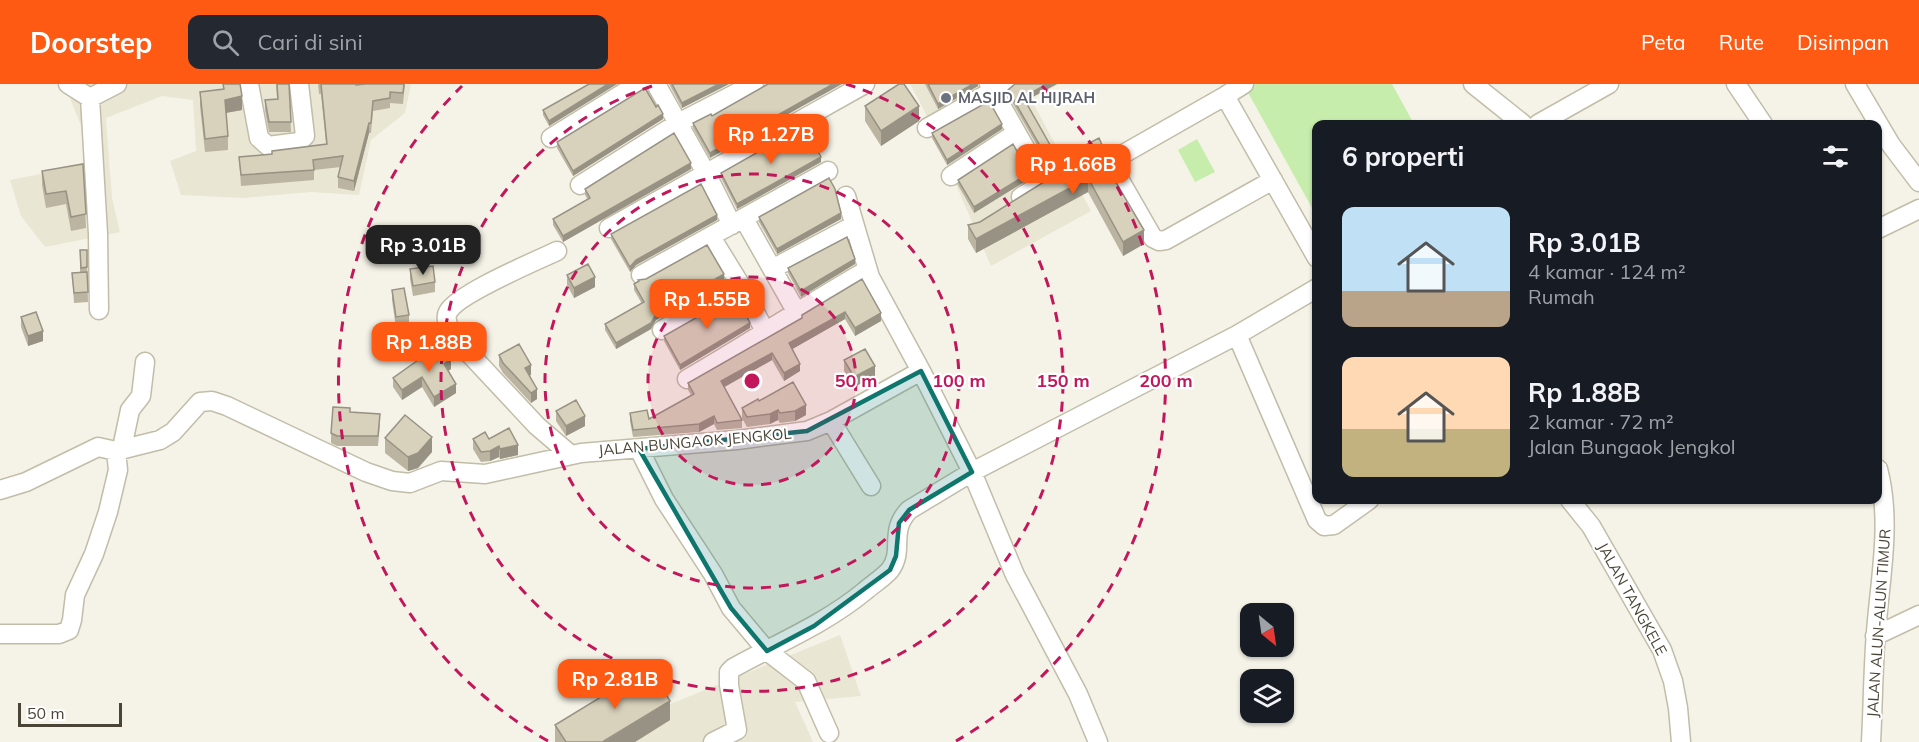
<!DOCTYPE html>
<html lang="id">
<meta charset="utf-8">
<style>
body{margin:0;font-family:Mulish,sans-serif;background:#242831;color:#f1f3f6;height:100vh;display:flex;flex-direction:column;font-size:22px;white-space:nowrap}
*{box-sizing:border-box;margin:0}
p{font-size:20px;color:#9ea1a6}
.icon{flex:none;width:33px;height:33px;fill:none;stroke:currentColor;stroke-width:2;stroke-linecap:round;stroke-linejoin:round}
.map{position:relative;flex:1;overflow:hidden}
.panel{position:absolute;left:1312px;top:36px;width:570px;height:384px;display:flex;flex-direction:column;background:#171b24;border-radius:12px;box-shadow:0 2px 4px #0004}
.panel>*{flex:none}
.needle{width:39px;rotate:151deg}
.tools{position:absolute;left:1240px;top:519px;display:grid;gap:12px}
.tools a{display:grid;place-items:center;width:54px;height:54px;border-radius:12px;background:#171b24;box-shadow:0 2px 4px #0004;font-size:30px}
.scale{position:absolute;left:18px;bottom:15px;width:104px;box-sizing:border-box;padding-left:6px;border:3px solid #494435;border-top:0;font-size:16px;line-height:21px;white-space:nowrap;color:#494435;-webkit-text-stroke:4px #fff;paint-order:stroke}
.price{position:absolute;translate:-50% -51px;padding:0 14px;border-radius:12px;background:#ff5a14;color:#fff;font-size:20px;line-height:39px;filter:drop-shadow(0 2px 3px #0008)}
.price::after{content:'';position:absolute;left:50%;top:36px;width:18px;height:14px;margin-left:-9px;background:inherit;clip-path:polygon(0 0,100% 0,50% 100%)}
.price.selected{background:#222;color:#fff}
ul{padding:0;list-style:none}
li{display:flex;align-items:center;gap:18px;height:150px;padding:0 30px}
li span{display:grid;place-items:center;flex:none;width:168px;height:120px;border-radius:12px;color:#555}
li>.icon{margin-inline-start:auto}
span .icon{width:72px;height:72px;fill:#fffc;stroke-width:1}
li b{font-size:26px}
h2{display:flex;justify-content:space-between;align-items:center;height:72px;padding:0 30px;font-size:26px}
header{display:flex;align-items:center;gap:36px;box-sizing:border-box;height:84px;padding:0 30px;background:#ff5a14;color:#fff}
header strong{font-size:28px}
nav{display:flex;gap:33px;margin-inline-start:auto;font-size:21px}
.search{width:420px;height:54px;background:#242831;display:flex;align-items:center;gap:15px;box-sizing:border-box;padding:0 21px;border-radius:12px;color:#9ea1a6;font-size:22px}
.map>svg:first-child{display:block}
.residential{fill:#e9e6d4}
.pitch{fill:#c6edac}
.lines{fill:none;stroke-linecap:round;stroke-linejoin:round}
.minor-casing{stroke:#c1bda8;stroke-width:21}
.minor{stroke:#fff;stroke-width:18}
.wall{fill:#bab4a1}
.shaded-wall{fill:#979283}
.building{fill:#d8d1bb;stroke:#979283;stroke-width:1.5}
.marked{fill:#0f766e;fill-opacity:0.2;stroke:#0f766e;stroke-width:4.5;stroke-linejoin:round}
.ring{fill:none;stroke:#c2185b;stroke-width:3;stroke-dasharray:10 8}
.worship-dot{fill:#6b7280;stroke:#fff;stroke-width:2}
.labels{text-anchor:middle;stroke-width:4.5;stroke-linejoin:round;paint-order:stroke}
.worship-label{font-size:15px;font-weight:bold;fill:#5b616d;stroke:#fff;text-anchor:start}
.street-label{font-size:15px;fill:#494435;stroke:#fff}
.centre{fill:#c2185b;stroke:#fff;stroke-width:3}
.ring-label{font-size:18px;text-anchor:middle;font-weight:bold;fill:#c2185b;stroke:#fff;stroke-width:4.5;stroke-linejoin:round;paint-order:stroke}
</style>
<header>
<strong>Doorstep</strong>
<div class="search"><svg class="icon" aria-label="search" viewBox="0 0 24 24"><circle cx="10" cy="10" r="6"/><path d="M15 15l6 6"/></svg>Cari di sini</div>
<nav><a>Peta</a><a>Rute</a><a>Disimpan</a></nav>
</header>
<div class="map">
<svg width="1919" height="658" viewBox="0 0 1919 658">
<rect width="100%" height="100%" fill="#f5f3e7"/>
<!-- residential -->
<path class="residential" d="M61 0H358L359 2 411 0 405 29 371 56 359 111 311 108 243 114 181 111 170 77 196 67 193 16 162 12 106 34 112 114 120 148 45 163 21 132 10 96 96 79 65 2Z
M910 0H1059L1031 15 1091 127 991 182 923 24Z
M840 551 861 612 795 618 813 658H577Z"/>
<!-- pitch -->
<path class="pitch" d="M1256 0H1392L1414 40H1317V133L1246 5Z
M1197 55 1215 88 1195 98 1178 66Z"/>
<g class="lines">
<!-- minor casing -->
<g class="minor-casing">
<path id="minor" d="M68 0 90 14 117 0
M249 0 259 54 268 62 299 58 305 52 299 0
M656 0 706 89 732 141
M989 0 1042 94V100L1021 113
M1244 0 1225 12 1317 174
M1473 0 1523 40
M1736 0 1763 40
M1855 0 1891 61 1919 98
M1225 12 1118 73 1113 78 1114 86 1153 154 1159 157 1166 156 1273 96
M90 14 98 150 99 226
M1538 40 1609 0
M927 44 1005 0
M551 54 638 0
M951 92 1016 49
M580 101 678 39 754 0
M846 112 870 193 921 287
M744 135 796 227
M609 144 865 0
M1878 145 1919 125
M711 153 740 200 766 249
M557 167C536 177 457 210 448 228 444 235 450 245 452 251L537 342 571 371
M772 185 847 145
M641 191 828 87
M662 246 740 200
M1237 251 1317 436 1324 442 1334 441 1369 416
M687 295C746 261 803 223 862 189
M831 337 871 402
M122 364 130 326 141 312 145 278
M639 365 664 415 713 490 731 524 767 567 806 597 829 649
M0 406 26 398 98 363 116 367 160 356 173 348 200 318 212 317 227 322 366 388 392 397 410 399 441 387 485 390 581 369 737 356 807 347 831 337 921 287 972 388 1015 491 1078 610 1098 658
M1570 416 1591 442 1662 566 1673 597 1678 624 1681 658
M0 550H59L69 546 72 536 75 511 94 470 108 428 118 386 116 367
M1875 552 1919 531
M713 658 737 646 729 601V588L733 584C778 559 825 540 865 507 873 500 883 494 890 486 905 466 888 448 909 426L972 388 1237 251 1317 204
M1871 658C1873 621 1873 585 1876 548 1880 494 1892 438 1878 385"/>
</g>
<!-- minor -->
<use href="#minor" class="minor"/>
</g>
<!-- wall -->
<path class="wall" d="M223 0H240L242 26 226 29 228 52V66L205 68 200 22V8L223 6Z
M276 0H289L291 48H269L265 26V16L277 15Z
M318 0 356 1 405 0 403 20 390 19V24L373 27 371 49H369L354 107 338 104V93L341 83 314 86V96L241 102 239 73 272 70 326 60 321 10H319Z
M589 0H617L549 42 543 31V26Z
M669 0H729L682 24Z
M925 0H978V2L938 25Z
M1015 0H1057L1025 17 1058 81 1050 84 1008 11V6Z
M865 22 919 37 881 62 865 37Z
M712 32 710 74 693 44V39Z
M663 35 573 92 557 64V58Z
M1002 45 947 81 932 54V49Z
M1074 67 1104 78 1144 160 1123 172 1088 108 976 169 968 155V141L980 138 1072 85 1075 81Z
M821 78 737 125 721 94V89Z
M83 80 86 144 71 147 66 120 46 124 42 101V87Z
M691 85 563 158 553 141V135L588 116 585 111V105Z
M1029 95 974 129 958 101V96Z
M759 133 841 135 777 170 759 138Z
M717 136 636 181 630 188 611 155V150Z
M406 159 434 169 424 183 406 169Z
M80 166H87L88 218 74 219 72 189 80 188Z
M855 180 801 213 788 189V184Z
M410 185 435 198V208L413 212 410 195Z
M567 191 595 203 574 214 567 201Z
M862 195 881 237 855 252 845 235 792 265 800 287 784 297 772 276 724 303 742 336V344L717 346 714 340 699 348 633 353 630 337V329L649 335 691 311 688 306V299L802 234Z
M638 196H724L656 236 651 245 616 265 605 246V240L642 220 634 206V200L638 198Z
M392 206 409 231V241L396 244 392 216Z
M21 233 43 257 28 262 21 243Z
M750 244 680 286 664 257V252Z
M499 271 531 291H530L537 315 531 319 503 289 499 282Z
M422 276 451 285 448 287 456 309 434 323 422 303 402 316 393 303V294Z
M844 276 875 292 854 303 844 287Z
M793 298 806 331 795 337 780 339 778 336 770 340 747 343 742 334V324L759 317Z
M556 327 585 342 566 352 556 337Z
M350 328 380 340 378 362H337L331 359V349Z
M385 354 432 368 418 384 408 387 385 369Z
M473 355H489L518 371 500 375 499 373 490 377 481 378 473 365Z
M670 636 635 658H555V641Z"/>
<!-- shaded-wall -->
<path class="shaded-wall" d="M608 0H617L549 42V37Z
M719 0H729L682 24V19Z
M833 0H842L710 74V69Z
M973 0H978V2L938 25V20Z
M1047 0H1057L1023 18V13Z
M242 12V26L225 29V16Z
M919 22V37L881 62V47Z
M663 30V35L573 92V87Z
M369 39V49L354 107V97Z
M1002 40V45L947 81V76Z
M821 73V78L737 125V120Z
M1058 75V81L1050 84V79Z
M691 79V85L563 158V152Z
M1029 89V95L974 129V123Z
M1088 94V108L976 169V155Z
M841 129V135L777 170V165Z
M717 131V136L636 181 630 188V183L636 176Z
M1144 146V160L1123 172V158Z
M434 159V169L424 183V173Z
M855 175V180L801 213V207Z
M724 190V196L656 236 651 245 616 265V259L656 230Z
M595 193V203L574 214V204Z
M845 228V235L789 267V259Z
M881 229V237L855 252V244Z
M750 239V244L680 286V281Z
M43 247V257L28 262V252Z
M772 269V276L721 305V297Z
M451 275V285L444 290V280Z
M800 280V287L784 297V289Z
M531 281V291L525 294V284Z
M875 282V292L854 303V293Z
M422 293V303L402 316V306Z
M456 300V309L434 323V313Z
M537 305V315L531 319V309Z
M806 321V331L795 337V327Z
M778 326V336L770 340V330Z
M585 332V342L566 352V342Z
M714 332V340L699 348V340Z
M432 353V368L418 384 408 387V373Z
M518 361V371L500 375V365Z
M499 362V373L490 377V367Z
M670 617V636L635 658H604Z"/>
<!-- building -->
<path class="building" d="M223 0H240L242 12 225 16 228 52 205 55 200 8 224 5Z
M277 0H289L291 38H269L265 16 278 15Z
M321 0H356V1L366 0H404L403 9 390 8V14L373 17 371 39H369L354 97 338 93 343 72 313 76 314 86 241 91 239 73 272 70V67L327 60Z
M589 0H608L549 37 543 26Z
M672 0H719L682 19Z
M768 0H833L710 69 693 39 711 30 712 32Z
M899 0H904L919 22 881 47 865 22Z
M928 0H973L938 20Z
M1015 0H1047L1023 13 1058 75 1050 79 1008 6Z
M645 4 656 23 658 21 663 30 573 87 557 58Z
M989 17 1002 40 947 76 932 49Z
M804 42 821 73 737 120 721 89Z
M674 49 691 79 563 152 553 135 590 114 585 105Z
M1099 54 1102 61 1104 78 1144 146 1123 158 1088 94 976 155 968 141 980 138 1047 96 1072 85 1078 77 1074 67Z
M1013 60 1029 89 974 123 958 96Z
M83 80 86 130 71 133 66 107 46 110 42 87Z
M829 94 835 105 841 129 777 165 759 133Z
M701 100 717 131 636 176 630 183 611 150Z
M416 145 434 159 424 173 406 159Z
M847 153 855 175 801 207 788 184Z
M707 161 724 190 656 230 651 239 616 259 605 240 644 218 634 200 639 197 638 196 646 195Z
M80 166H87V183L81 184Z
M588 180 595 193 574 204 567 191Z
M433 182 435 198 413 202 410 185Z
M87 188 88 208 74 209 72 189Z
M862 195 881 229 855 244 845 228 789 259 800 280 784 289 772 269 721 297 742 336 717 339 714 332 699 340 633 346 630 329 647 326 649 335 694 310 688 299 802 234V231Z
M404 204 409 231 396 233 392 206Z
M736 211 750 239 680 281 664 252Z
M36 228 43 247 28 252 21 233Z
M519 260 531 281 525 284 537 305 531 309 503 279 499 271Z
M443 263 451 275 444 280 456 300 434 313 422 293 402 306 393 294 421 274 422 276Z
M865 265 875 282 854 293 844 276Z
M793 298 806 321 795 327 780 329 778 326 770 330 747 333 742 324 758 315 759 317Z
M576 316 585 332 566 342 556 327Z
M333 323 350 324V328L380 330 378 352H337L331 349Z
M405 331 432 353 418 369 408 373 385 354Z
M509 344 518 361 500 365 499 362 490 367 481 368 473 355 485 348 489 355Z
M650 583 670 617 604 657 605 658H566L555 641Z"/>
<!-- marked area -->
<path class="marked" d="M921 287 972 388 909 426 899 439 896 472 890 486 814 542 767 567 731 524 639 365 807 347Z"/>
<!-- distance rings -->
<circle cx="752" cy="297" r="104" fill="#c2185b" fill-opacity=".12"/>
<g class="ring">
<circle cx="752" cy="297" r="104"/>
<circle cx="752" cy="297" r="207"/>
<path d="M846 0A311 311 0 1 1 658 0"/>
<path d="M548 657A414 414 0 0 1 462 2M1042 2A414 414 0 0 1 956 657"/>
</g>
<!-- markers -->
<circle class="worship-dot" cx="946" cy="14" r="6"/>
<g class="labels">
<!-- worship labels -->
<g class="worship-label">
<text x="958" y="19">MASJID AL HIJRAH</text>
</g>
<!-- street labels -->
<g class="street-label">
<text transform="translate(695 358) rotate(-5)" y="5">JALAN BUNGAOK JENGKOL</text>
<text transform="translate(1632 515) rotate(61)" y="5">JALAN TANGKELE</text>
<text transform="translate(1879 539) rotate(-86)" y="5">JALAN ALUN-ALUN TIMUR</text>
</g>
</g>
<circle cx="752" cy="297" r="9" class="centre"/>
<g class="ring-label">
<text x="856" y="303">50 m</text>
<text x="959" y="303">100 m</text>
<text x="1063" y="303">150 m</text>
<text x="1166" y="303">200 m</text>
</g>
</svg>
<div class="tools">
<a><svg class="needle" viewBox="-14 -14 28 28"><path d="M0-13l5 13h-10z" fill="#e53935"/><path d="M0 13l5-13h-10z" fill="#9ea1a6"/></svg></a>
<a><svg class="icon" aria-label="layers" viewBox="0 0 24 24"><path d="M12 4l9 5-9 5-9-5zM3 14l9 5 9-5"/></svg></a>
</div>
<div class="scale">50 m</div>
<b class="price" style="left:771px;top:81px">Rp 1.27B</b>
<b class="price" style="left:1073px;top:111px">Rp 1.66B</b>
<b class="price selected" style="left:423px;top:192px">Rp 3.01B</b>
<b class="price" style="left:707px;top:246px">Rp 1.55B</b>
<b class="price" style="left:429px;top:289px">Rp 1.88B</b>
<b class="price" style="left:615px;top:626px">Rp 2.81B</b>
<section class="panel">
<h2>6 properti<svg class="icon" aria-label="filters" viewBox="0 0 24 24"><path d="M4 7h16M4 17h16"/><circle cx="9" cy="7" r="2"/><circle cx="15" cy="17" r="2"/></svg></h2>
<ul>
<li><span style="background:linear-gradient(#bfe0f5 70%,#b9a48a 0)"><svg class="icon" aria-label="home" viewBox="0 0 24 24"><path d="M3 11l9-7 9 7M6 9v11h12V9"/></svg></span><div><b>Rp 3.01B</b><p>4 kamar · 124 m²</p><p>Rumah</p></div></li>
<li><span style="background:linear-gradient(#ffd9b3 60%,#c2b280 0)"><svg class="icon" aria-label="home" viewBox="0 0 24 24"><path d="M3 11l9-7 9 7M6 9v11h12V9"/></svg></span><div><b>Rp 1.88B</b><p>2 kamar · 72 m²</p><p>Jalan Bungaok Jengkol</p></div></li>
</ul>
</section>
</div>
